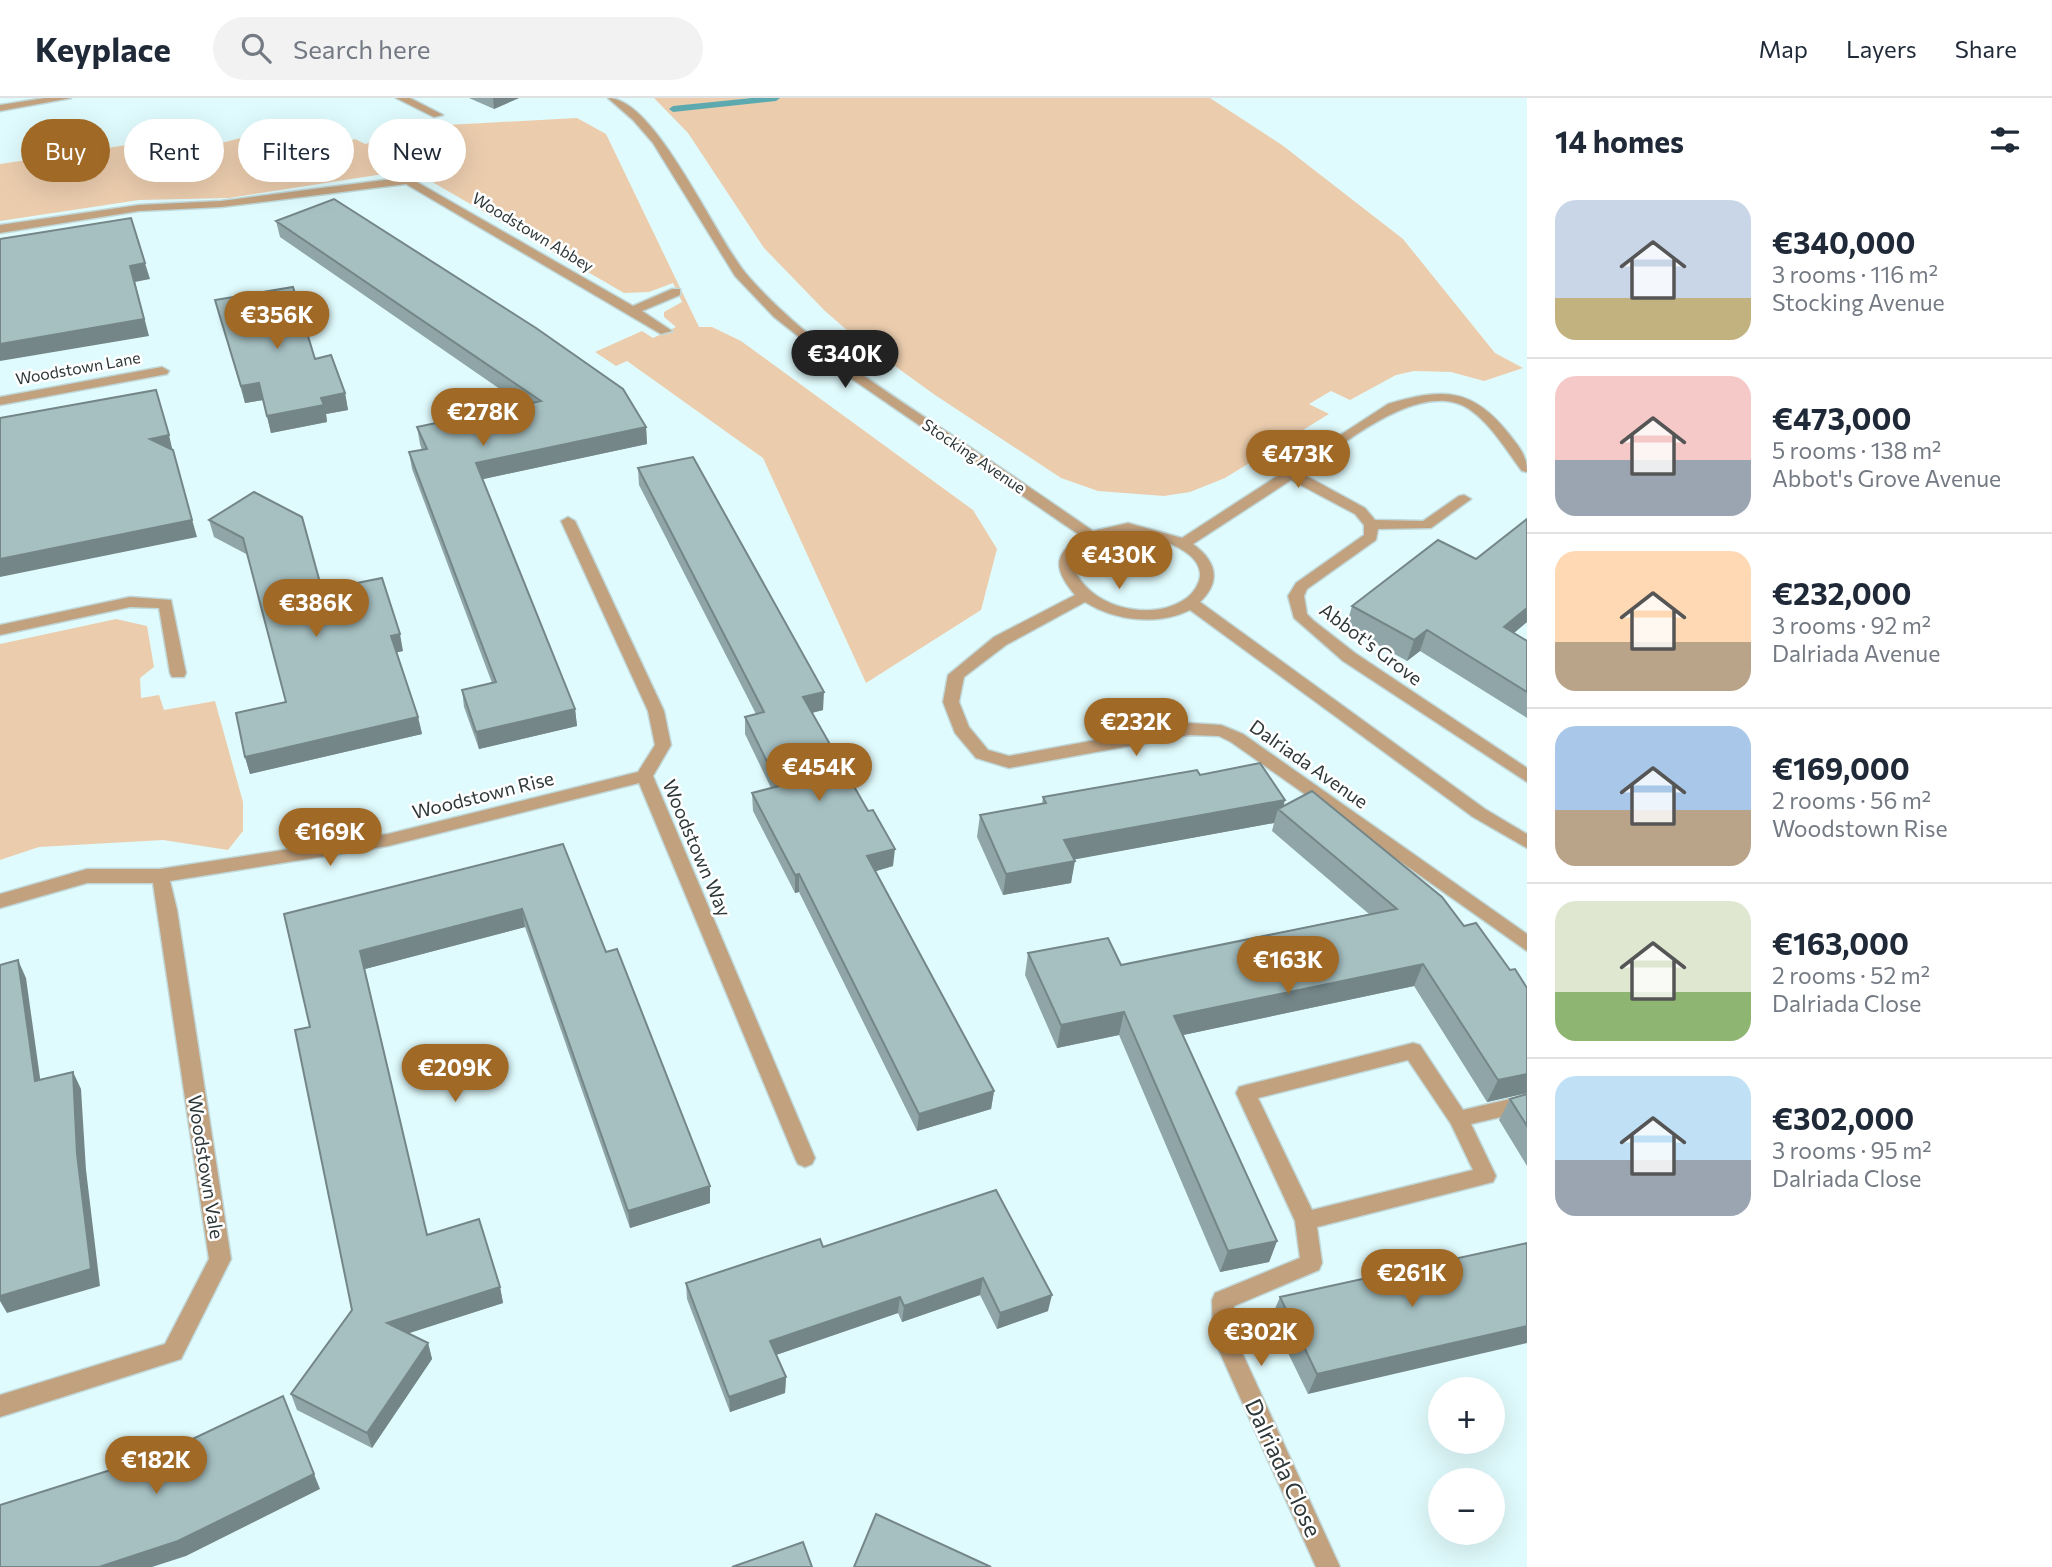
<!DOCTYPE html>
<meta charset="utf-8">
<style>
body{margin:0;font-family:Commissioner,sans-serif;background:#f2f2f3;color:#1f2937;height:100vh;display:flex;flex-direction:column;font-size:26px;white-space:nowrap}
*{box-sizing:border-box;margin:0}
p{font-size:23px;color:#747a83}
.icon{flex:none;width:38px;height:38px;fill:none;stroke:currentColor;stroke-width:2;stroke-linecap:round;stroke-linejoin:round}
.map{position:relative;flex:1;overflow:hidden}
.side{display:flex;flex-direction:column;background:#fff;width:525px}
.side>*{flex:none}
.banner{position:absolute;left:21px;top:21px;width:665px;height:63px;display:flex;gap:14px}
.buttons{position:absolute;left:1428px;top:1279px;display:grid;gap:14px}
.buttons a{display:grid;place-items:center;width:77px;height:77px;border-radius:50%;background:#fff;box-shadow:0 7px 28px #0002;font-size:35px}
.price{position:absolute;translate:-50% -60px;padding:0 16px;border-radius:24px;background:#a06925;color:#fff;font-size:23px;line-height:46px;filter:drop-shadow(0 2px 4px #0008)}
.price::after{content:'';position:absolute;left:50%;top:42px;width:21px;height:16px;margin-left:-10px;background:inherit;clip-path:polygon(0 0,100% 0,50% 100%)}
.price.active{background:#222;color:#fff}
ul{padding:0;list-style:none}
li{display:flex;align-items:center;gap:21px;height:175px;padding:0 28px}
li+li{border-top:2px solid #e0e1e3}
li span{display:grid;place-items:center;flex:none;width:196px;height:140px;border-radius:21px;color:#555}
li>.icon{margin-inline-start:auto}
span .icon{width:84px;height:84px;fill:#fffc;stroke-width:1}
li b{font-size:30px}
h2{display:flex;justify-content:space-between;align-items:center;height:84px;padding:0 28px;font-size:30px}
.tag{padding:0 24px;border-radius:32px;background:#fff;box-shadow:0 7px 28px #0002;font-size:24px;line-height:63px}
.tag.active{background:#a06925;color:#fff}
header{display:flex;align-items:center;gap:42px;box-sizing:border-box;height:98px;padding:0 35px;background:#fff;border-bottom:2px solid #e0e1e3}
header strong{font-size:33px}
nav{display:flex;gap:38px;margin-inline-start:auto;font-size:24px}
.search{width:490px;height:63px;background:#f2f2f3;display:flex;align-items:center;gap:18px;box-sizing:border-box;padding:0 24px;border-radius:38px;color:#747a83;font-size:26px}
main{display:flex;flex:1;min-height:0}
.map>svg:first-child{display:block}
.green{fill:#ebcdae}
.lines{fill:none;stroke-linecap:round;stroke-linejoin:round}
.stream{fill:#5caaaf;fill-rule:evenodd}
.minor-casing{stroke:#c0d8da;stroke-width:3}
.minor{fill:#c2a17e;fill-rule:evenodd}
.wall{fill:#8fa5a7}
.shaded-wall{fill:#748688}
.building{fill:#a6c0c2;stroke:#748688;stroke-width:2}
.labels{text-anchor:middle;stroke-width:5;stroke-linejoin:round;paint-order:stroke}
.far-street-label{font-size:16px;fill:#2e3839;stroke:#fff}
.street-label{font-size:19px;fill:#2e3839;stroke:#fff}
.near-street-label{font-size:23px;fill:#2e3839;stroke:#fff}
</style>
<header>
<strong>Keyplace</strong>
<div class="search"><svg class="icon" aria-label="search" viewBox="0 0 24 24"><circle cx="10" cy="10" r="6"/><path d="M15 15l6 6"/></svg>Search here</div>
<nav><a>Map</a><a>Layers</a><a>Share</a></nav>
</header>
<main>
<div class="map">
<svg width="1527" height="1469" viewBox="0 0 1527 1469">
<rect width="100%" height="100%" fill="#e0fbfd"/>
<!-- green -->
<path class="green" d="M654 0H1210L1282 47 1403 141 1495 255 1523 270 1484 283 1451 274 1414 273 1396 277 1350 302 1331 293 1309 306 1329 316 1225 380 1190 394 1164 398 1098 393 1061 380 935 297 856 240 825 213 764 150 688 35Z
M577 20 606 36 699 229H712L741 243 973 412 997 451 981 512 866 585 763 360 627 263 616 268 595 254 642 233 653 240 676 229 664 219V214L682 204 673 185 649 194 624 195 422 78 390 75 229 100 139 102 0 123V66L214 34 218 46C241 40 267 32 291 37 325 43 318 54 355 41L365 46 429 28Z
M116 521 147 528 154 569 140 580 141 600 159 597 164 612 215 603 243 704V733L228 752 163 742 39 749 0 762V546Z"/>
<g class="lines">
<!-- stream -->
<path class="stream" d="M752 0H780L776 3 673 14 669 11 673 8Z"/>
<!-- minor casing -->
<g class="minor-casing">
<path id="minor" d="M45 0H71L0 13V7Z
M396 0H410L443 17 434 19Z
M608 0C656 0 716 142 748 178 801 238 869 282 935 326 988 361 1041 397 1093 433L1128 425 1182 440 1388 306C1442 290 1472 289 1509 336 1519 349 1527 357 1527 374L1522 373C1506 352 1491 326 1469 311 1420 279 1341 349 1301 375L1365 410 1375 422 1423 423 1459 398 1464 397 1471 401 1431 430 1378 431 1376 442 1307 491 1304 498 1307 516 1314 523 1355 555 1527 670V684L1343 563 1294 520 1288 498 1296 485 1364 437V427L1355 416 1291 382 1193 446C1216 463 1222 483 1200 504L1485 711 1527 736V750L1473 719 1190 512C1158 528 1115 523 1085 504L1006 547 964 579 959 604 969 629 988 652 1009 658 1189 625 1221 627 1243 636 1527 836V853L1231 644 1219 638 1189 637 1009 670 976 660 955 635 943 604 948 577 994 539 1075 497C1054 472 1052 457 1081 438L852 281 774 219 735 178 653 45 633 22ZM1128 433C1149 437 1209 452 1199 483 1196 491 1190 499 1182 503 1147 524 1087 508 1073 468 1078 443 1106 437 1128 433Z
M408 79 633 208 672 191H680V197L642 213 672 233 661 236 406 86 221 109 139 113 0 135V127L139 107 221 103Z
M162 269 169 273 167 276 0 307V299Z
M568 419 575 423 664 613 671 647 653 678 815 1060 812 1066 805 1069 798 1066 795 1060 639 685 388 748 170 783 177 812 231 1161 181 1261 0 1319V1297L165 1246 209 1161 153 785H87L0 810V796L87 771H160L388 736 638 674 655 647 648 613 561 423Z
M130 499 171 502 186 575 184 579H172L170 575 159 510 130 509 0 537V527Z
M1413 945 1420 947 1463 1012 1527 997V1013L1471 1026 1496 1078 1493 1084 1317 1129 1322 1165 1319 1172 1234 1208 1235 1239 1340 1469H1316L1213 1239 1212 1202 1215 1195 1300 1160 1295 1123 1236 995 1239 989 1246 987ZM1408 962 1451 1026 1473 1072 1312 1112 1258 1000Z"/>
</g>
<!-- minor -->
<use href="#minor" class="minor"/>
</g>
<!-- wall -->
<path class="wall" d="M469 0H519L494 11Z
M276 123 646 329 647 346 483 381 575 611 577 628 479 651 464 609 462 592 492 585 412 371 409 354 422 352 420 346 417 329 523 307 280 139Z
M215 202 315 261 345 295 348 312 326 316 327 324 271 335 263 302 245 305Z
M638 370 823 612 812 615 893 768 876 773 994 993 991 1011 917 1033 799 794 795 795 753 713 752 695 771 690 745 636V619L756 616 639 387Z
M254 394 322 492 403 553 397 554 418 619 422 636 250 676 245 659 286 604 248 457 214 439 209 422Z
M1527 421V524L1514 535 1527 543V620L1420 553 1407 563 1346 529 1352 508 1476 461Z
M1200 677 1283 708 1442 799 1527 995 1487 1004 1414 888 1183 937 1277 1143 1269 1164 1220 1174 1119 937 1057 950 1025 877 1028 855 1121 867 1369 816 1272 733 1274 725 1074 761 1071 785 1003 797 977 739 980 717 1042 706 1043 699Z
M563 746 606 854 710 1088V1105L630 1130 525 829 365 871 427 1137 500 1189 503 1205 408 1235 428 1245 432 1261 372 1350 297 1312 291 1296 352 1212 310 929 284 816Z
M1527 996V1068L1499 1022 1510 1001Z
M996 1092 1048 1213 997 1231 980 1197 902 1224 898 1215 776 1257 786 1279 785 1295 730 1314 687 1201 686 1185 823 1149Z
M1527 1145 1308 1296 1271 1220 1280 1199Z"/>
<!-- shaded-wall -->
<path class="shaded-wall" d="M493 0H519L494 11Z
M145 165 150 181 135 184 149 238 0 263V246L130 168Z
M259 285 263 302 245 305 241 288Z
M345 295 348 312 326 316 327 324 271 335 267 318 321 300Z
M646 329 647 346 479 382 476 365Z
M169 337 173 354 150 341Z
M173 354 197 439 0 479V461Z
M1527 510V524L1496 550 1504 529Z
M1427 532 1420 553 1407 563 1414 542Z
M400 536 403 553 394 555 391 538Z
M824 594 823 612 803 617V599Z
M575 611 577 628 479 651 476 634Z
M418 619 422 636 250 676 245 659Z
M1285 702 1282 714 1278 711 1274 725 1061 764 1064 742Z
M895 751 893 768 866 776 867 758Z
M1075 763 1071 785 1003 797 1006 776Z
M799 776V794L795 795V777Z
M522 811 525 829 365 871 360 853Z
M18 862 26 880 43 1001 35 983Z
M1423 866 1414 888 1169 940 1174 918Z
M1124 914 1119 937 1057 950 1061 927Z
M73 974 81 991 86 1072 100 1188 7 1215 0 1203V1198L77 1056Z
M1527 976V995L1487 1004 1498 982Z
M994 993 991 1011 917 1033 919 1016Z
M710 1088V1105L630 1130 628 1113Z
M1277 1143 1269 1164 1220 1174 1228 1153Z
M983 1180 980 1197 902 1224 904 1208Z
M500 1189 503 1205 391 1241 387 1225Z
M1052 1197 1048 1213 997 1231 1000 1215Z
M900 1199 898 1215 770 1259V1243Z
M1527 1228V1245L1308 1296 1317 1276Z
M428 1245 432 1261 372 1350 367 1335Z
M786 1279 785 1295 730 1314 729 1299Z
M283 1298 320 1391 186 1458 152 1469H99Z"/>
<!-- building -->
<path class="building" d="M334 101 536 230 623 291 646 329 476 365 575 611 476 634 462 592 496 584 409 354 427 351 417 329 541 303 276 123Z
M131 120 145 165 130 168 144 221 0 246V141Z
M293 189 315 261 331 257 345 295 321 300 324 307 267 318 259 285 241 288 215 202Z
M156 292 169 337 150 341 173 352 192 422 0 461V320Z
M693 359 824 594 803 599 868 713 873 712 895 751 867 758 994 993 919 1016 799 776 795 777 752 695 779 688 745 619 764 614 638 370Z
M254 394 302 419 322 492 382 480 400 536 391 538 418 619 245 659 236 615 286 604 243 440 209 422Z
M1527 421V510L1504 529 1527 543V594L1427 532 1414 542 1352 508 1438 442 1476 461Z
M1260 665 1285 702 1064 742 1075 763 1006 776 980 717 1046 705 1043 699 1197 672 1200 677Z
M1312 693 1442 799 1464 828 1476 825 1510 872 1515 871 1527 890V976L1498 982 1423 866 1174 918 1277 1143 1228 1153 1124 914 1061 927 1028 855 1108 840 1121 867 1397 811 1278 711Z
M563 746 606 854 617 851 710 1088 628 1113 522 811 360 853 427 1137 479 1121 500 1189 387 1225 428 1245 367 1335 291 1296 352 1212 295 932 310 929 284 816Z
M18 862 35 983 73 974 77 1056 91 1171 0 1198V867Z
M1527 996V1028L1510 1001Z
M996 1092 1052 1197 1000 1215 983 1180 904 1208 900 1199 770 1243 786 1279 729 1299 686 1185 820 1141 823 1149Z
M1527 1145V1228L1317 1276 1280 1199Z
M283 1298 314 1376 178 1443 99 1469H0V1407L161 1356Z
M876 1416 991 1469H854Z
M803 1444 812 1469H732Z"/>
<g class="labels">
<!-- far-street labels -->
<g class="far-street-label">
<text transform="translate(533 134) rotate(31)" y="6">Woodstown Abbey</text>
<text transform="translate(78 270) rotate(-10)" y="6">Woodstown Lane</text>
<text transform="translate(974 358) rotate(34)" y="6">Stocking Avenue</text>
</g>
<!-- street labels -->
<g class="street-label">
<text transform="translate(1371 546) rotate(37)" y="7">Abbot's Grove</text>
<text transform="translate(1309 666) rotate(35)" y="7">Dalriada Avenue</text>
<text transform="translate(483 697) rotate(-14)" y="7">Woodstown Rise</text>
<text transform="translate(697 750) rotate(67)" y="7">Woodstown Way</text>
<text transform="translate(206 1069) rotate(81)" y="7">Woodstown Vale</text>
</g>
<!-- near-street labels -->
<g class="near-street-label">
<text transform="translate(1283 1370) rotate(65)" y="8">Dalriada Close</text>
</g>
</g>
</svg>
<div class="buttons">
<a>+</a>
<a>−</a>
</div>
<b class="price" style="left:277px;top:253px">€356K</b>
<b class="price active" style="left:845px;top:292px">€340K</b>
<b class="price" style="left:483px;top:350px">€278K</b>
<b class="price" style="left:1298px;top:392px">€473K</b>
<b class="price" style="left:1119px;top:493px">€430K</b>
<b class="price" style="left:316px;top:541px">€386K</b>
<b class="price" style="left:1136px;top:660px">€232K</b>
<b class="price" style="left:819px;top:705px">€454K</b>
<b class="price" style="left:330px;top:770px">€169K</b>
<b class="price" style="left:1288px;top:898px">€163K</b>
<b class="price" style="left:455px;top:1006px">€209K</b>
<b class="price" style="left:1412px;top:1211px">€261K</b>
<b class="price" style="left:1261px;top:1270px">€302K</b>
<b class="price" style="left:156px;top:1398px">€182K</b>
<div class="banner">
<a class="tag active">Buy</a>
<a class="tag">Rent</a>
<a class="tag">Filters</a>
<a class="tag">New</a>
</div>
</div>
<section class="side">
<h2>14 homes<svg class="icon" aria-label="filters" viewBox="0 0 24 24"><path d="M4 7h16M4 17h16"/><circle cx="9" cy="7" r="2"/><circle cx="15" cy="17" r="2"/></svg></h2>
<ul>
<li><span style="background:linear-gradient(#c9d6e8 70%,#c2b280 0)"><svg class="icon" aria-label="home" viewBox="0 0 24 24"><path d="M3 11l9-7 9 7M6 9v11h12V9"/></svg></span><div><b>€340,000</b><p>3 rooms · 116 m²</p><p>Stocking Avenue</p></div></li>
<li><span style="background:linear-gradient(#f6c9c9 60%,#9aa5b1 0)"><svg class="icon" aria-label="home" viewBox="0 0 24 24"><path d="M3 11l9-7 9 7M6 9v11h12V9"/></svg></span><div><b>€473,000</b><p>5 rooms · 138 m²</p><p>Abbot's Grove Avenue</p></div></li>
<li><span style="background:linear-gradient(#ffd9b3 65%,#b9a48a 0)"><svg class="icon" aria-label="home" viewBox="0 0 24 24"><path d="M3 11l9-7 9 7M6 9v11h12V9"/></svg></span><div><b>€232,000</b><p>3 rooms · 92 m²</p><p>Dalriada Avenue</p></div></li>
<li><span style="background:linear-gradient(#a9c7e8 60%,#b9a48a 0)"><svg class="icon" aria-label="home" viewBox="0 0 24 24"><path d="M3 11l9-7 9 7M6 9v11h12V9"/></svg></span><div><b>€169,000</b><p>2 rooms · 56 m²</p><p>Woodstown Rise</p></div></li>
<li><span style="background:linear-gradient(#dfe7d0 65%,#8fb573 0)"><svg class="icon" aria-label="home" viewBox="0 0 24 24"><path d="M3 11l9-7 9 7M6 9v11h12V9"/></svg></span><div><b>€163,000</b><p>2 rooms · 52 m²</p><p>Dalriada Close</p></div></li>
<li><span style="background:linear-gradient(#bfe0f5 60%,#9aa5b1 0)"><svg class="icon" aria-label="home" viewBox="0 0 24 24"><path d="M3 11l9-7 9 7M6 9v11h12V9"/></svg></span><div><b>€302,000</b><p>3 rooms · 95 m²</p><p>Dalriada Close</p></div></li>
</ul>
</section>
</main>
